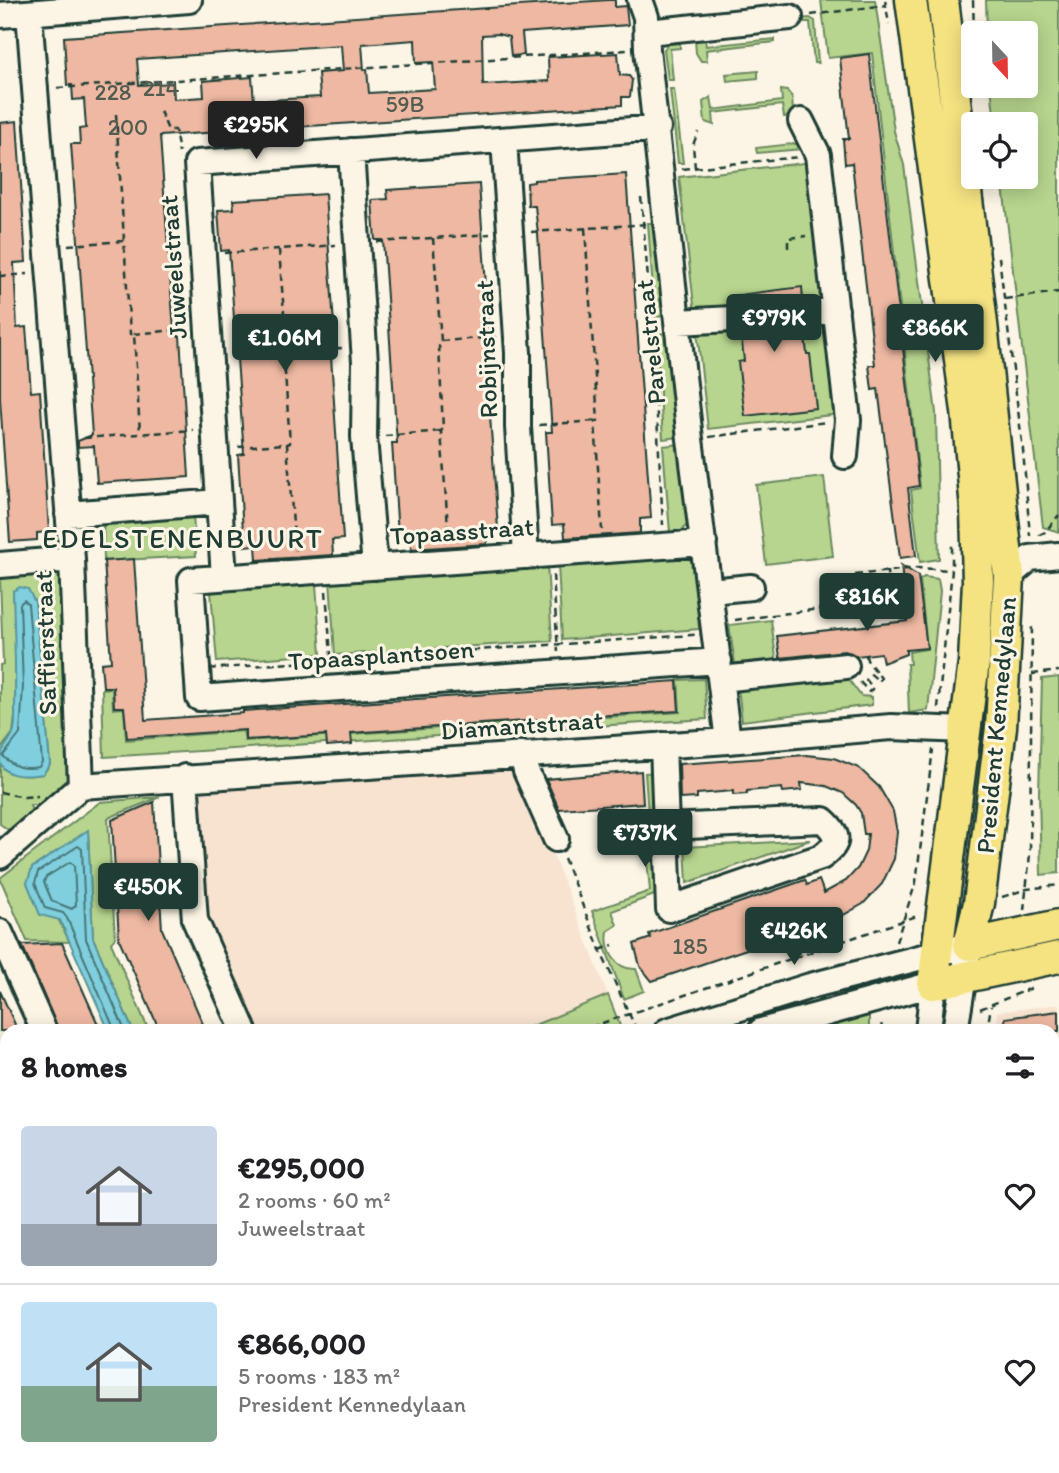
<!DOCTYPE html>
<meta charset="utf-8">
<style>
body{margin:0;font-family:Itim,sans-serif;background:#f2f2f2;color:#202124;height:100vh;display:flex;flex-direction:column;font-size:26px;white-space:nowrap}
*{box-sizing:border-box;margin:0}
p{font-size:23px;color:#757577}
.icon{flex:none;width:38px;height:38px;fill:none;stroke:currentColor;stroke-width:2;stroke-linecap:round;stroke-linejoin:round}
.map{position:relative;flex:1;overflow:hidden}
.sheet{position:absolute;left:0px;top:1024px;width:1060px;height:450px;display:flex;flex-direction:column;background:#fff;border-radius:21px 21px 0 0;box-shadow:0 4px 18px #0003}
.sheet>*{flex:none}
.needle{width:46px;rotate:158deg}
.tools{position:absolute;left:961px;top:21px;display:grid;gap:14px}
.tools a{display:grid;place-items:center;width:77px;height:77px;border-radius:7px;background:#fff;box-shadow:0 4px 18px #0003;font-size:35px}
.price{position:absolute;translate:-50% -60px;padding:0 16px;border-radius:7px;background:#1f3d34;color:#fff;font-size:23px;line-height:46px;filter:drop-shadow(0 2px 4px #0008)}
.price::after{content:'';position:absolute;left:50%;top:42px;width:21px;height:16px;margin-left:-10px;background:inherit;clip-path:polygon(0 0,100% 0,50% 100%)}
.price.on{background:#222;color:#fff}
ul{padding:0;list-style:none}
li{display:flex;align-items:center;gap:21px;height:175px;padding:0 21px}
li+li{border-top:2px solid #e0e0e0}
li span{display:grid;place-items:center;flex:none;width:196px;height:140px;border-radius:7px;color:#555}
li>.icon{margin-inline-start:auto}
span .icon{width:84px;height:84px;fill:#fffc;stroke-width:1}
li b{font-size:30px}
h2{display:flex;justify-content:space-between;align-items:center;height:84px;padding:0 21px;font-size:30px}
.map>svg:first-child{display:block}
.built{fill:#f8e3d1}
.green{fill:#b7d58e;stroke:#6b8961;stroke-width:2}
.water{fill:#80cfde;stroke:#59959a;stroke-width:2}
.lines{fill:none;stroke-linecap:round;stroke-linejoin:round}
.shore{stroke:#467778;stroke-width:2}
.building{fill:#eeb8a2;stroke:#1f3d34;stroke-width:2;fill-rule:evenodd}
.minor-casing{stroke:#1f3d34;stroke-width:30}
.major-casing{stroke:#1f3d34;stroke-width:35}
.path{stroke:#1f3d34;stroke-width:2.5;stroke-dasharray:7 5;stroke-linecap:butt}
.minor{stroke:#fcf5e5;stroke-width:24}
.major{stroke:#f5e382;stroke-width:30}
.labels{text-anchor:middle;stroke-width:6;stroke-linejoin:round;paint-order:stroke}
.number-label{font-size:23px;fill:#535c50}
.street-label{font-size:26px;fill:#1f3d34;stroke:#fcf5e5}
.neighbourhood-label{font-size:28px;letter-spacing:2px;fill:#1f3d34;stroke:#fcf5e5}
</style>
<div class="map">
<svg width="1059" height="1473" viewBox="0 0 1059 1473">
<rect width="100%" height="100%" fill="#fcf5e5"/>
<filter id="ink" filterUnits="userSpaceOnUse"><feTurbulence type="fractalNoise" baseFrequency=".0143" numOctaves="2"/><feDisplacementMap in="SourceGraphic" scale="14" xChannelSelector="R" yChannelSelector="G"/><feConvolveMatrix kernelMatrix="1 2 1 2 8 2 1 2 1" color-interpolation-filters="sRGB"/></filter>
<g filter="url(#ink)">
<!-- built -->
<path class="built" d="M520 770 608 995 519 1031H477L472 1024 455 1031H254L202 915 191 792Z
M1059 1004V1208H1054V1031H998L997 1012Z"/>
<!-- green -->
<path class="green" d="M821 0H875L894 131 904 165 936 413 939 559 920 562 911 490 920 488 872 53 828 58Z
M986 0H1059V532L1043 527 1002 177H1026V124H995L991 86H1026V33H987Z
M810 18 815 21 818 63H814L810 22H799V19Z
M704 33 706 46 775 39V42L706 50 707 61H701L696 53 695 39Z
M680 43V48L670 49 673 80H668L664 49 669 44Z
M758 71V78L727 81 726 74Z
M670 89H674L683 163H678Z
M781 90 787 91 792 97 793 111 790 116 784 117 782 105 713 113 714 125 705 122 703 102 711 97 713 110 782 101Z
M801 143 802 149 757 153 756 148Z
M813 162 829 306 695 313 679 177Z
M648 223H654L665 316 655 317Z
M830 316 840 414 708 429 697 331Z
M667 333 680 437 663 439 656 334Z
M680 444 689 522 680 533H670L663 446Z
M824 477 833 556 766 564 756 485Z
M193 515 196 556 104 561 103 521Z
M684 556 694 562 699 629 562 640 558 564Z
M547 565 552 641 335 655 330 580Z
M55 570 62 574 77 777 61 792 50 796 41 805H30L32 812 10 831 0 824V762C13 779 24 776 43 774L50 764 35 602 13 591 16 629 15 716 13 733 0 750V665L3 664 0 577Z
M924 577 938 579 940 591 928 710 909 713 907 664H910L909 652 927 649 920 580Z
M316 584 321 654 217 662 211 592Z
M771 620 777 665 736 670 729 625Z
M846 676 861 696 872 697V705L742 721 738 687Z
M1059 677V873L1041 875 1039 793 1042 679Z
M704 679 707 719 104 757 102 689 112 688 113 709 124 708 126 740 243 731 245 741 680 712 678 680Z
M658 772 662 892 612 911 617 925 608 931C605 950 615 970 636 969L644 991 624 999 592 911 650 891 644 828H649L645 773Z
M160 797 108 818 115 938 111 943 149 1031H133L93 938 88 831 32 868 70 942 27 941 0 878 100 802Z
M810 840 687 883 685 847Z
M608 995 622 1031H520Z
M869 1015V1031H793L850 1016Z
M7 1244V1289L0 1292V1247Z
M655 1467H728V1473H659Z"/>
<!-- water -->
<path class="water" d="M20 587 28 589 35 602 50 764 43 774C29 776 5 779 0 762 0 748 9 744 13 733 16 726 15 714 15 706 16 667 14 630 13 591Z
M88 830 93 938 133 1031H109L60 920 40 915 27 883 32 868Z
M7 1214V1248L0 1250V1217Z"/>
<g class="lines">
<!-- shore -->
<path class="shore" d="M24 600 28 604 42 762 39 767C22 770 14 767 3 756L20 734 23 686 20 604Z
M70 862 74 865 76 905 72 909 52 901 44 882 46 877Z
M115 1031 67 918 63 913 45 908 35 883 38 872 78 846 82 849 86 939 125 1031"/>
</g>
<!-- building -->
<path class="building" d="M608 0H615V7L626 6 628 25 522 33 524 55 511 56 509 37 498 34 482 35 483 85 549 81 548 57 618 53 620 75 629 76 632 80 630 97H622V105L160 136 174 331 175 336H180L189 477 97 483 94 446 78 447V441L92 435 71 144H80L79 129 86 128 84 99 73 100 72 85H67L64 37ZM415 40 416 63 433 62 435 89 369 93 367 69 364 70 362 44ZM341 45 343 71 318 73 320 97 254 101 252 77 203 81 204 97 174 99 173 83 139 85 137 59Z
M869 54 919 486 908 488 916 556 900 558 878 389 872 390 869 365H875L852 163 845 164 843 139H849L840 58Z
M17 121 26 262 14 263 17 328 26 327 31 392 40 391 49 532 37 533V540L10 542 0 399V123Z
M626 174 651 518 640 519V533L565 538 564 524 552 525 546 432H552L538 234 535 206H528L527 183 534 182V180Z
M479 184 489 330H484L498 529H486L487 544 411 549 410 534 398 535 392 443H397L383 240H375L372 200 388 199 387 190Z
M325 194 335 340 330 341 343 539 332 540 333 555 257 560 256 545 244 546 238 455 244 454 229 250 221 251 218 210 234 209 233 200Z
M802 287 803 300 794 308 792 315 796 324 804 328 807 354H810L816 408 745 416 738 362 744 361 741 332 737 333 745 326 747 318 744 310 732 304 731 296Z
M134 559 145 720 243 713V711L677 681 679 711 578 717V727L554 730 553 719 351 733 352 744 327 746 326 735 245 740V730L127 738 124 707H114L113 687H103L101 663 111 662 104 561Z
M901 565 918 576 927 648 906 650V654L883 663 881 653 857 656 845 651 780 658 777 636 907 621Z
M806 755 834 758 859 768 879 787 893 811 897 832 894 859 882 884 863 904 838 918 652 981 640 966 634 944 651 938 649 934 805 880 807 885 819 880 824 893 846 881 858 868 866 851 868 834H864L861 813 856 805 843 793 826 786 801 783 802 790 783 792 782 788 747 791V794L733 795V791L697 794V798L680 799 679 764Z
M641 771 643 803 559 809 546 779Z
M154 802 162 929 206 1031H160L119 939 112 820Z
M62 943 101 1031H59L22 945Z
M0 991 18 1031H0Z
M1059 1011V1031H1006L1005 1018Z"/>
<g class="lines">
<!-- minor casing -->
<g class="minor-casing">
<path id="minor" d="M640 0 646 17 647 49 690 439 728 741
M0 15 189 0
M648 32 790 17
M801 121 818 155 848 420 845 456
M504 140 518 353V427L526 556
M351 151 365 362 364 437 375 567
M807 314 836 310
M678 322 732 319
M68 514 219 502
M704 543 191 580 199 698 719 661
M0 565 72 559
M1009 576 1030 558 1059 555
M224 577 197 163 658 128
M710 591 751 587
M721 679 846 666
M663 745 669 909 821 857C840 844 840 835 823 820L667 827
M522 754 526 771 556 839
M185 777 195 920 244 1031
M81 786 728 741 891 727 966 730
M0 856 81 786 72 559 29 13
M0 932 44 1031
M667 1031 810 986 969 945 955 1031
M761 1031 933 984 928 1031
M1054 1125 1059 1176
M1054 1225 1059 1224
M0 1298 7 1295
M0 1331 7 1328
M1054 1344 1059 1388
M328 1466 329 1473
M554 1466 555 1473
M641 1466 646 1473
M844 1466V1473
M922 1466 923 1473
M946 1466 947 1473
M250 1473 302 1466"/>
</g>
<!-- major casing -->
<g class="major-casing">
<path id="major" d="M911 0 967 411 976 509 978 581 974 662 933 984 1059 957
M943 0 982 324 1009 576 1001 727 979 903 969 945 1059 925"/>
</g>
<!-- path -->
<path class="path" d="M885 0 889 24
M973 0 974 33
M811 15 886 5
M57 88 627 50
M160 111 168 130H175L179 153
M116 114 130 334H134L140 433
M695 168 693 145 698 132
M682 169 798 157
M641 197 652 326 663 525
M585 228 598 421H595L602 530
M531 232 647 224
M433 238 441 341 439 346 443 429 441 431 449 541
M377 242 490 234
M68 245 124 241
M788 248V238L806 236
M279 250 287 352 284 359 290 443 287 444
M224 253 336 245
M999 257 1023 450 1030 536
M0 276 28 274
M1005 299 1059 292
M134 334 186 329
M441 341 496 337
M287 352 343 348
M539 425 595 421
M385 436 441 431
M709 437 827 422
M84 438 193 430
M238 447 287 444 295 551
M1039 535 1045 532 1059 515
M696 550 706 634 206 669 200 583 552 558Z
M553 575 558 652
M855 575 917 568 952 570
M326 591 332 668
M735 620 889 600 887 571
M866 655 867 660 881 678 879 681 867 671
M1032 674 1059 671
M860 682 869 692 873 688 863 676
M938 708 952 570V544
M0 792 24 797 38 796
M564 858 600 950 637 1031
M1002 897 1027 889 1059 885
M1024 910 1030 854 1032 623
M896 942 916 882 933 749
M600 950 613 945
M980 1009 1032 988
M579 1031 917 916
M881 1031 882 1020
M887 1031 909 1027
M987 1031 991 1006
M0 1125 7 1141
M0 1271 7 1268
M0 1360 7 1357
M612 1466 620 1473
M695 1466 698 1473
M879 1466V1473
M977 1466 978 1473
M86 1473 113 1466
M478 1473 534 1467"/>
<!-- minor -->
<use href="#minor" class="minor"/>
<!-- major -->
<use href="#major" class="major"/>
</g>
</g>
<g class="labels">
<!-- number labels -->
<g class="number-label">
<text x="161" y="96">214</text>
<text x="113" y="100">228</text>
<text x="405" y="112">59B</text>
<text x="128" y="135">200</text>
<text x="690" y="954">185</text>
</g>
<!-- street labels -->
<g class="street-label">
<text transform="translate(173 267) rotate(-94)" y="9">Juweelstraat</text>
<text transform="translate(650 342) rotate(-96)" y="9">Parelstraat</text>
<text transform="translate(486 349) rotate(-92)" y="9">Robijnstraat</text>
<text transform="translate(462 531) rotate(-4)" y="9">Topaasstraat</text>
<text transform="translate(45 643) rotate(-92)" y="9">Saffierstraat</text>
<text transform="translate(381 655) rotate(-4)" y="9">Topaasplantsoen</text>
<text transform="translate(522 725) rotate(-4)" y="9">Diamantstraat</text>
<text transform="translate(996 725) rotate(-85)" y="9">President Kennedylaan</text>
</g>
<!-- neighbourhood labels -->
<g class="neighbourhood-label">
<text x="183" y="548">EDELSTENENBUURT</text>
</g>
</g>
</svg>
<div class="tools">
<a><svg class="needle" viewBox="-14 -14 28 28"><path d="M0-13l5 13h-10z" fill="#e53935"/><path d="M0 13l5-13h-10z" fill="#757577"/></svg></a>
<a><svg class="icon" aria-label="locate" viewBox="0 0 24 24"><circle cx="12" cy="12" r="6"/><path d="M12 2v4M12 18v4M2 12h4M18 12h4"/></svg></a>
</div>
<b class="price on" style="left:256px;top:161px">€295K</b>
<b class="price" style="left:774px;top:354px">€979K</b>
<b class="price" style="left:935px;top:364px">€866K</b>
<b class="price" style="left:285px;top:374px">€1.06M</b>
<b class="price" style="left:867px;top:633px">€816K</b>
<b class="price" style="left:645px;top:869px">€737K</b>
<b class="price" style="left:148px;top:923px">€450K</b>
<b class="price" style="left:794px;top:967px">€426K</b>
<section class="sheet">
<h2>8 homes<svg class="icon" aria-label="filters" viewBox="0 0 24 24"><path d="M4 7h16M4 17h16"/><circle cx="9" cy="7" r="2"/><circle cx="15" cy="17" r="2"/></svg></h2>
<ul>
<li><span style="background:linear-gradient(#c9d6e8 70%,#9aa5b1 0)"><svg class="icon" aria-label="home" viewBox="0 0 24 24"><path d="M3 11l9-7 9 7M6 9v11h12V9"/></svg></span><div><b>€295,000</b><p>2 rooms · 60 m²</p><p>Juweelstraat</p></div><svg class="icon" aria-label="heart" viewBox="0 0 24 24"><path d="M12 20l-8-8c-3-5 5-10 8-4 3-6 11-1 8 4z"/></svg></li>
<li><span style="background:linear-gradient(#bfe0f5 60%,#7fa58c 0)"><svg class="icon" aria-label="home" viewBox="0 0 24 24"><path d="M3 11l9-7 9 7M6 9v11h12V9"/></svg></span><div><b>€866,000</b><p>5 rooms · 183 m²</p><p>President Kennedylaan</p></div><svg class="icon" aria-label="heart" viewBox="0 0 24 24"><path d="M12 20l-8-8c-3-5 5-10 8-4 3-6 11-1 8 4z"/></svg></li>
</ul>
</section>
</div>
